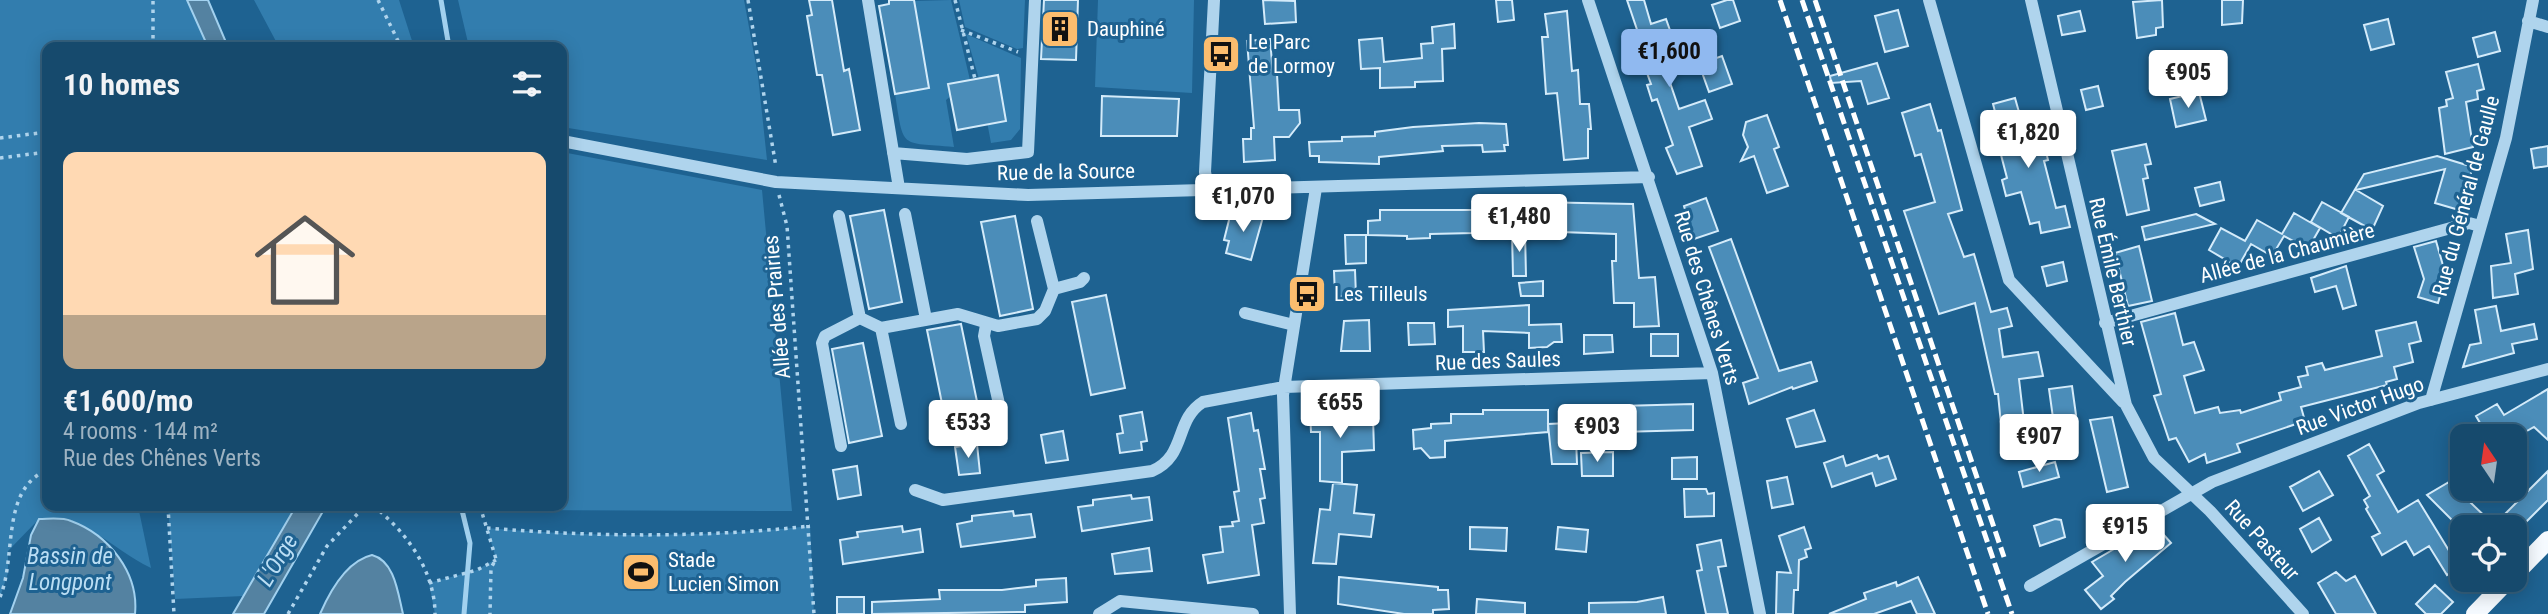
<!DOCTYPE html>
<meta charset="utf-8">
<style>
body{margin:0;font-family:"Roboto Condensed",sans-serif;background:#235475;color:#f1f3f6;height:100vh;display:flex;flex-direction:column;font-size:26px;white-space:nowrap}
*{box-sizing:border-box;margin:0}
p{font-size:23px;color:#9eb3c2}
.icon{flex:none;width:38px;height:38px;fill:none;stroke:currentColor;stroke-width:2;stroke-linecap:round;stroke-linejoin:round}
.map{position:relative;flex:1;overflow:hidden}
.side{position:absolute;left:42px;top:42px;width:525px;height:469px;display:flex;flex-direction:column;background:#164a6d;border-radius:14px;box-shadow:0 4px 18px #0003,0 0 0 2px #356280}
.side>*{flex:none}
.needle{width:46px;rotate:347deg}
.fabs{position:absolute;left:2450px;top:424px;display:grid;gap:14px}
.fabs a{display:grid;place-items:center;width:77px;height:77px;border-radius:14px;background:#164a6d;box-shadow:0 4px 18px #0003,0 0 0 2px #356280;font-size:35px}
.price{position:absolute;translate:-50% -60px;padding:0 16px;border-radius:7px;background:#fff;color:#222;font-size:23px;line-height:46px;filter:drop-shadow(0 2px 4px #0008)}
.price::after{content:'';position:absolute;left:50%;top:42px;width:21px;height:16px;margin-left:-10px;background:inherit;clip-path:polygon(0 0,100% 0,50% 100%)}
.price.on{background:#90b9f0;color:#111}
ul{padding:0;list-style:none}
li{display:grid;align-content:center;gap:14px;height:371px;padding:0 21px}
li span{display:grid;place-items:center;height:217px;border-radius:14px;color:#555}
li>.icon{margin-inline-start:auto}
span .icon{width:126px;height:126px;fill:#fffc;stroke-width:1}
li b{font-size:30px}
h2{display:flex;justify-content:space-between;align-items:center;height:84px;padding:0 21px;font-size:30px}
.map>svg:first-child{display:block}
.green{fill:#327dae}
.water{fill:#5482a1;stroke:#a2d1ef;stroke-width:2}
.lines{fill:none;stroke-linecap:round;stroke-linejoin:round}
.stream{stroke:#a2d1ef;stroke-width:5}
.building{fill:#4b8db9;stroke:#d4ebfa;stroke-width:2}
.path{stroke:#afd4ed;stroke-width:3.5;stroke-dasharray:3.5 5;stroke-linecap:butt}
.minor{stroke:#afd4ed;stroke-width:12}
.major{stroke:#f5faff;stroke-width:18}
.rail{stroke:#fff;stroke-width:5;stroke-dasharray:12 5;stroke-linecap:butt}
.labels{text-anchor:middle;stroke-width:6;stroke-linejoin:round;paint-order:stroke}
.poi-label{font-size:21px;fill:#fff;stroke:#1e6291;text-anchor:start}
.street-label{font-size:21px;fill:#fff;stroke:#1e6291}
.water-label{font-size:23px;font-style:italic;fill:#bbdef4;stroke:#1e6291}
</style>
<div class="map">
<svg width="2548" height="614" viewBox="0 0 2548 614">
<rect width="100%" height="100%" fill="#1e6291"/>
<!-- green -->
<path class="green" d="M0 0H187L208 47H47V506H138L151 568C107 546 91 518 39 519L8 551V573L0 597Z
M254 0H399L414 47H279Z
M458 0H744L758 76 767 160 562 127V47H469Z
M951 0 970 80 946 100 954 147C899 142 904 150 895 94L929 88 914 1Z
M959 0H1025L1023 48 1017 49 965 27Z
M1098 0H1194L1192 93 1095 87Z
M966 34 1021 58 1020 129 1011 140 991 143 979 79Z
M562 152 762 190 792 511 496 510 495 506H562Z
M168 506H296L244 596 175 599Z
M810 526 814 614H435L429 583 477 570 496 559 487 528C595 537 702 538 810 526Z"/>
<!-- water -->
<path class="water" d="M187 0H208L228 47H208Z
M296 506H326L264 614H233Z
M39 519C49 519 62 517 71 521 109 535 139 573 135 614H10L23 578 31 535Z
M372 555C395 561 398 594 403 614H320C330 591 346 561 372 555Z"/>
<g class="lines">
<!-- stream -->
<path class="stream" d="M441 0 449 47
M461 506 470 543 464 614"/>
</g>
<!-- building -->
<path class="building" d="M809 0H832L844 71 849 69 860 130 833 135 822 75H817L807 16 812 15Z
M889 0H914L929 88 895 94 879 6 889 4Z
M1044 0H1078L1076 60 1041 59Z
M1263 0 1295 1 1296 22 1265 24Z
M1496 0H1512L1514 20 1498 22Z
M1627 0H1644L1651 24 1666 19 1678 53 1662 59 1679 109 1705 100 1712 119 1689 127 1702 166 1677 174 1666 148 1673 145 1657 99 1652 101 1647 85 1651 84 1647 73 1651 71Z
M1727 0H1733L1740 21 1720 28 1712 5Z
M2162 0 2163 27 2156 28V35L2137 38 2133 2Z
M2222 0H2243L2242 23 2222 25Z
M1898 10 1908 46 1885 52 1875 16Z
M1567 11 1572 71 1578 70 1580 104H1589L1591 129H1588V158L1564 160 1557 93 1546 94 1542 37H1548L1545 14Z
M2080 11 2085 31 2062 35 2058 16Z
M2388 19 2394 44 2371 50 2364 25Z
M1454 24 1455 48 1442 49 1443 81 1415 82V87L1380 88V68L1361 69 1359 40 1382 38 1384 62 1422 58 1421 44 1433 43 1432 27Z
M2495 32 2500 51 2478 57 2473 38Z
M1270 39 1273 74H1277L1279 110H1299L1300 123 1289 137H1274L1275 160 1244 162 1243 139H1251V128H1254L1247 41Z
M1722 56 1732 84 1709 92 1699 64Z
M1877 63 1889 98 1868 104 1861 81 1831 83 1830 76Z
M2478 64 2484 89 2477 91 2478 99 2466 102 2473 147 2445 154 2439 108 2447 106 2446 100 2453 98 2446 72Z
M998 75 1006 121 957 130 948 84Z
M2098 86 2103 106 2086 110 2081 90Z
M2199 92 2206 120 2176 127 2170 99Z
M1102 96 1179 99 1177 136H1101Z
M2015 98 2028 144 2044 143 2048 160 2044 161 2056 208 2065 206 2070 227 2041 233 2039 222 2030 224 2021 192 2006 196 2002 180 2007 178 2000 151 2005 150 1993 104Z
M1930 104 1938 131 1941 130 1962 210 1948 214 1964 257 1974 254 1991 312 2007 308 2012 326 1999 329 2003 357 2038 352 2043 376 2019 379 2024 422 2001 424 1998 394H1995L1975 303 1939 314 1904 211 1935 202 1921 154 1915 156 1902 113Z
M1767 115 1779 147 1774 149 1788 186 1767 193 1754 156 1741 161 1748 147 1743 135 1746 122Z
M1479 123 1506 124 1508 145H1504L1505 151 1483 152 1482 145 1442 146 1443 151 1379 157V164L1319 162V156H1310L1309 142 1342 141V137L1375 136V132L1413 127Z
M2146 144 2151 164 2145 165 2148 178 2143 179 2149 210 2127 215 2112 151Z
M2548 146V166L2534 168 2531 149Z
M2437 156 2473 167 2459 210 2435 203 2445 169 2356 190 2383 206 2372 230 2341 213 2364 174Z
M2220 182 2224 200 2200 206 2195 188Z
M1706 198 1718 231 1694 239 1684 206Z
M1533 202 1633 204 1639 278 1655 277 1659 326 1634 327V303H1614L1612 261H1616V234L1533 231Z
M2322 202 2349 217 2338 238 2311 222Z
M1238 209 1263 217 1251 260 1226 253 1229 241 1224 240 1231 212 1237 214Z
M884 210 902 302 869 309 850 216Z
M1380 210H1474V233L1430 234V238L1407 239V236L1368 235V221L1380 220Z
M2294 213 2320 228 2308 249 2284 236 2272 256 2251 244 2238 267 2209 250 2221 228 2245 241 2257 220 2282 234Z
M2196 214 2215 224 2145 240 2142 227Z
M1015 216 1033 309 1000 316 981 222Z
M2528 230 2533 269 2515 274 2518 294 2493 298 2491 266 2511 263 2506 234Z
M1525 232 1526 276H1513L1512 233Z
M1345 235H1366V263L1346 264Z
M1731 239 1779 371 1811 362 1817 381 1793 389 1792 387 1749 404 1743 383 1758 378 1709 247Z
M2436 241 2446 276 2438 303 2418 297 2424 279 2414 247Z
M2139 246 2152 301 2128 306 2115 253Z
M2063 262 2067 281 2047 286 2042 267Z
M2346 266 2356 305 2343 309 2336 286 2315 292 2311 278Z
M1355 270 1356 296 1335 297 1334 271Z
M1543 281V296H1521L1519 283Z
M1106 295 1125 388 1091 395 1072 302Z
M1529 305V325L1561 324 1562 342H1554L1547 347 1529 348V333L1483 331 1484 352H1463V326L1448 327V310Z
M2496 306 2501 331 2534 324 2537 339 2512 344 2514 353 2463 367 2470 345 2481 343 2475 310Z
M2175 313 2183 345 2194 342 2204 370 2184 376 2195 413 2218 407 2220 413 2240 410 2241 413 2281 400 2279 393 2301 387 2298 377 2308 375 2306 367 2322 363 2325 370 2382 356 2376 331 2416 322 2421 341 2409 344 2413 362 2394 367 2397 379 2386 382 2387 385 2301 407 2305 421 2237 444 2240 452 2207 463 2205 454 2189 462 2176 438 2169 440 2164 425 2154 396 2161 394 2141 322Z
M1369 320 1370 351H1341L1344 321Z
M1408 323H1434L1435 344 1409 345Z
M961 324 980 416 946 423 927 330Z
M1651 334H1678V356H1651Z
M1584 335H1612L1613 352 1584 354Z
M863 343 882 436 849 443 832 349Z
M2072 386 2076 415 2053 418 2049 389Z
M2548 389V440L2534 427 2518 436H2505L2500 427 2487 435 2476 416 2497 404 2504 415Z
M1693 404V430L1620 432V406Z
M1335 410V418L1373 417 1374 450 1342 452V483L1320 481V432H1311L1310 411Z
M1483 410H1548V432L1445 441V457L1430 458 1421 448 1414 449 1413 430 1431 428V424L1451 423V414H1483Z
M1814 410 1825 441 1796 447 1787 419Z
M1142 412 1147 441 1141 442 1142 450 1120 453 1117 434 1123 433 1120 416Z
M1251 413 1254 431 1258 430 1265 469H1260L1265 498 1260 499 1264 523 1252 525 1259 575 1208 583 1203 555 1223 552 1220 527 1233 526 1232 522 1239 521 1234 492 1239 491 1228 418Z
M2112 417 2128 487 2107 492 2090 420Z
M1569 423 1570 438H1576L1577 464H1552L1548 424Z
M1063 431 1068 460 1046 463 1041 435Z
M977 444 980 473 959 475 955 447Z
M2369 444 2384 471 2377 475 2398 512 2418 500 2459 567 2447 575 2429 546 2414 555 2406 541 2382 555 2372 537 2380 533 2366 509 2368 507 2364 500 2370 496 2348 456Z
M1613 452V476H1582L1581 453Z
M1877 455 1879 459 1888 456 1896 479 1876 486 1872 473 1832 487 1824 463 1843 456 1846 466Z
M1697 457V479H1672V458Z
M2055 462 2059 477 2023 487 2019 472Z
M857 466 861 495 838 499 833 470Z
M2319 471 2333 495 2303 511 2290 487Z
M2548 471V500L2518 530 2515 527H2459L2427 495 2449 482 2494 525Z
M1787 477 1793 504 1772 508 1767 481Z
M1333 483 1357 485 1354 513 1374 515 1371 537 1339 534 1336 564 1313 563 1320 509 1330 510Z
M1684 489H1706L1708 494 1714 493V516L1685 517Z
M1131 495 1132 499 1149 497 1152 520 1082 531 1078 507 1093 505V500Z
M1013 511 1014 516 1031 514 1035 537 961 547 957 524 972 521V516Z
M2319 518 2331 540 2312 552 2300 529Z
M2055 519 2061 520 2065 537 2040 546 2034 526Z
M2155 525 2171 543 2125 582 2111 596 2114 599 2101 609 2085 590 2103 576 2092 562Z
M902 526 903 532 920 529 923 552 843 564 840 540 858 537 857 532Z
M1470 527 1507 528 1506 551 1470 549Z
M1558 527 1588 530 1586 552 1556 549Z
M1804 527 1811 548 1805 550 1807 557 1799 560 1798 590H1794L1793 614H1776L1777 572 1791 573 1779 536Z
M1721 540 1726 566 1718 567 1728 614H1706L1697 571 1702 570 1697 545Z
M1149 548 1152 571 1115 574 1112 554Z
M2336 572 2346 581 2355 576 2376 614H2336L2318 583Z
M1339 577 1438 587V590H1448L1449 609 1433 610V614H1404L1338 604Z
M1918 577 1935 614H1917L1911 601 1874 614H1829L1866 599 1864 593 1896 582 1897 586Z
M1066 578 1067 602 1025 605V612L872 614V602L940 599 939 590H1002L1036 586V580Z
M2435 585 2453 602 2441 614H2426L2416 604Z
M837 597H864V614H837Z
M1663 597 1666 614H1589V603L1637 602Z
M1477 599 1525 603V614H1476Z"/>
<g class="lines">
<!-- path -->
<path class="path" d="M378 0 401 47
M748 0 776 167
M955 0 975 79
M961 30 1018 52
M153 47V0
M0 138 47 132
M0 158 47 152
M779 195 787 226 814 614
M168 506 174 614
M373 506C406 531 435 571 435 614
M480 506 496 559 491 568 490 614
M487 528C595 537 702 538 810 526
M429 583 477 570 496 560
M0 597C17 557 0 490 47 470
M288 614 327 546 365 506"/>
<!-- minor -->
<path class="minor" d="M868 0 899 188
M1588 0 1712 373 1760 614
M1929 0 2009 280 2123 402
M2031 0 2126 405 2154 458 2210 511 2303 614
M2528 21 2548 27
M562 141 776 182 1028 195 1649 177
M893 153 967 159 1028 152 1035 0
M1208 187 1205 172 1214 0
M905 214 926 319
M839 216 860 318
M1037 221 1054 289
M1245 313 1294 325
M2105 323 2469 223 2480 226
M986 325 984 336 999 404
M881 328 901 424
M2431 400 2506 138 2533 0
M841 446 822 343 825 336 860 318 881 328 958 314 998 326 1037 319 1045 311 1054 289 1080 282 1084 278
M915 490 943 500 1152 471C1187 456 1174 420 1203 402L1284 387 1712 373
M2030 586 2212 482 2419 403 2548 369
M1099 614 1120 601 1253 614
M1290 614 1283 395 1316 188"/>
<!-- major -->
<path class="major" d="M2515 574 2548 540
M2475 614 2509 579"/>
<!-- rail -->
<path class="rail" d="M1780 0 1988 614
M1802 0 2012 614
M1815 0 2004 557"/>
</g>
<!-- icons -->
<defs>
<g id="building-square" transform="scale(2.0125)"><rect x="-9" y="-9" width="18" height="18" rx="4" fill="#fcbd6e" stroke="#1e6291"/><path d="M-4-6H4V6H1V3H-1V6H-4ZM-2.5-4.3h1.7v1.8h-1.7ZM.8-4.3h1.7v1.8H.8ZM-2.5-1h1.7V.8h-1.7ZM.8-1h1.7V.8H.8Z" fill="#111"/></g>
<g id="bus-square" transform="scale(2.0125)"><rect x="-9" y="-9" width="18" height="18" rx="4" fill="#fcbd6e" stroke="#1e6291"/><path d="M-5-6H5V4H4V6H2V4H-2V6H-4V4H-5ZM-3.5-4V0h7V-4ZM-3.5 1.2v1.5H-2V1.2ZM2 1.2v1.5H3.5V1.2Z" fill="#111"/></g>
<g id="stadium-square" transform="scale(2.0125)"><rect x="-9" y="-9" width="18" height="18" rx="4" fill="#fcbd6e" stroke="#1e6291"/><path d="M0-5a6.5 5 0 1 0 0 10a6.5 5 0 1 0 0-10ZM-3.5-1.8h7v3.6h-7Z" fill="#111"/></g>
</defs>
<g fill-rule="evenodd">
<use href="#building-square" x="1060" y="29"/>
<use href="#bus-square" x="1221" y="54"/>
<use href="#bus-square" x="1307" y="294"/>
<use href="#stadium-square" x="641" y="572"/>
</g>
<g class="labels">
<!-- poi labels -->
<g class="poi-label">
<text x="1087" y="36">Dauphiné</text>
<text x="1248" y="49">Le Parc<tspan x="1248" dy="24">de Lormoy</tspan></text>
<text x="1334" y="301">Les Tilleuls</text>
<text x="668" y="567">Stade<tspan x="668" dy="24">Lucien Simon</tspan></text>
</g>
<!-- street labels -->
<g class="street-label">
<text transform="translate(1066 172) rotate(-1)" y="7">Rue de la Source</text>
<text transform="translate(2466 196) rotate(-75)" y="7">Rue du Général de Gaulle</text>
<text transform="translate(2287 253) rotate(-15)" y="7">Allée de la Chaumière</text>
<text transform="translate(2113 272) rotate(77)" y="7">Rue Émile Berthier</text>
<text transform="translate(1707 298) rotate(73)" y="7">Rue des Chênes Verts</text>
<text transform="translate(777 307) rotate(-95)" y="7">Allée des Prairies</text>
<text transform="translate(1498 361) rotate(-2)" y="7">Rue des Saules</text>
<text transform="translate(2360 406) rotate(-20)" y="7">Rue Victor Hugo</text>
<text transform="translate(2262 540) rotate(48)" y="7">Rue Pasteur</text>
</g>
<!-- water labels -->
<g class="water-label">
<text x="70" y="564">Bassin de<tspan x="70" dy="26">Longpont</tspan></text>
<text transform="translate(277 560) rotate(-59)" y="8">L'Orge</text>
</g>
</g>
</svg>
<div class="fabs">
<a><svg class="needle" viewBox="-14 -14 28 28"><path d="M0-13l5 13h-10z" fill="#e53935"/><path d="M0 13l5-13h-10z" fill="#9eb3c2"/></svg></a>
<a><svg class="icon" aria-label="locate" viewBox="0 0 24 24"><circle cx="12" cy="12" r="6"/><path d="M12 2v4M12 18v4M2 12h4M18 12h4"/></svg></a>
</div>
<b class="price on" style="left:1669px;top:89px">€1,600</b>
<b class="price" style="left:2188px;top:110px">€905</b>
<b class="price" style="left:2028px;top:170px">€1,820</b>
<b class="price" style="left:1243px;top:234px">€1,070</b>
<b class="price" style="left:1519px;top:254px">€1,480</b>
<b class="price" style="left:1340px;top:440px">€655</b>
<b class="price" style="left:968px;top:460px">€533</b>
<b class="price" style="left:1597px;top:464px">€903</b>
<b class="price" style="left:2039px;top:474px">€907</b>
<b class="price" style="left:2125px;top:564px">€915</b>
<section class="side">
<h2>10 homes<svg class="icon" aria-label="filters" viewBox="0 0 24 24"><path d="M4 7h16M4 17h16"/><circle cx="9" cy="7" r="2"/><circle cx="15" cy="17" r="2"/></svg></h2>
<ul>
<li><span style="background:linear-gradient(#ffd9b3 75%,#b9a48a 0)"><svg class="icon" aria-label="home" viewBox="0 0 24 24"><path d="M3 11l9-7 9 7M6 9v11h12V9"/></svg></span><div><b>€1,600/mo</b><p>4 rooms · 144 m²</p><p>Rue des Chênes Verts</p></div></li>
</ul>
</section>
</div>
